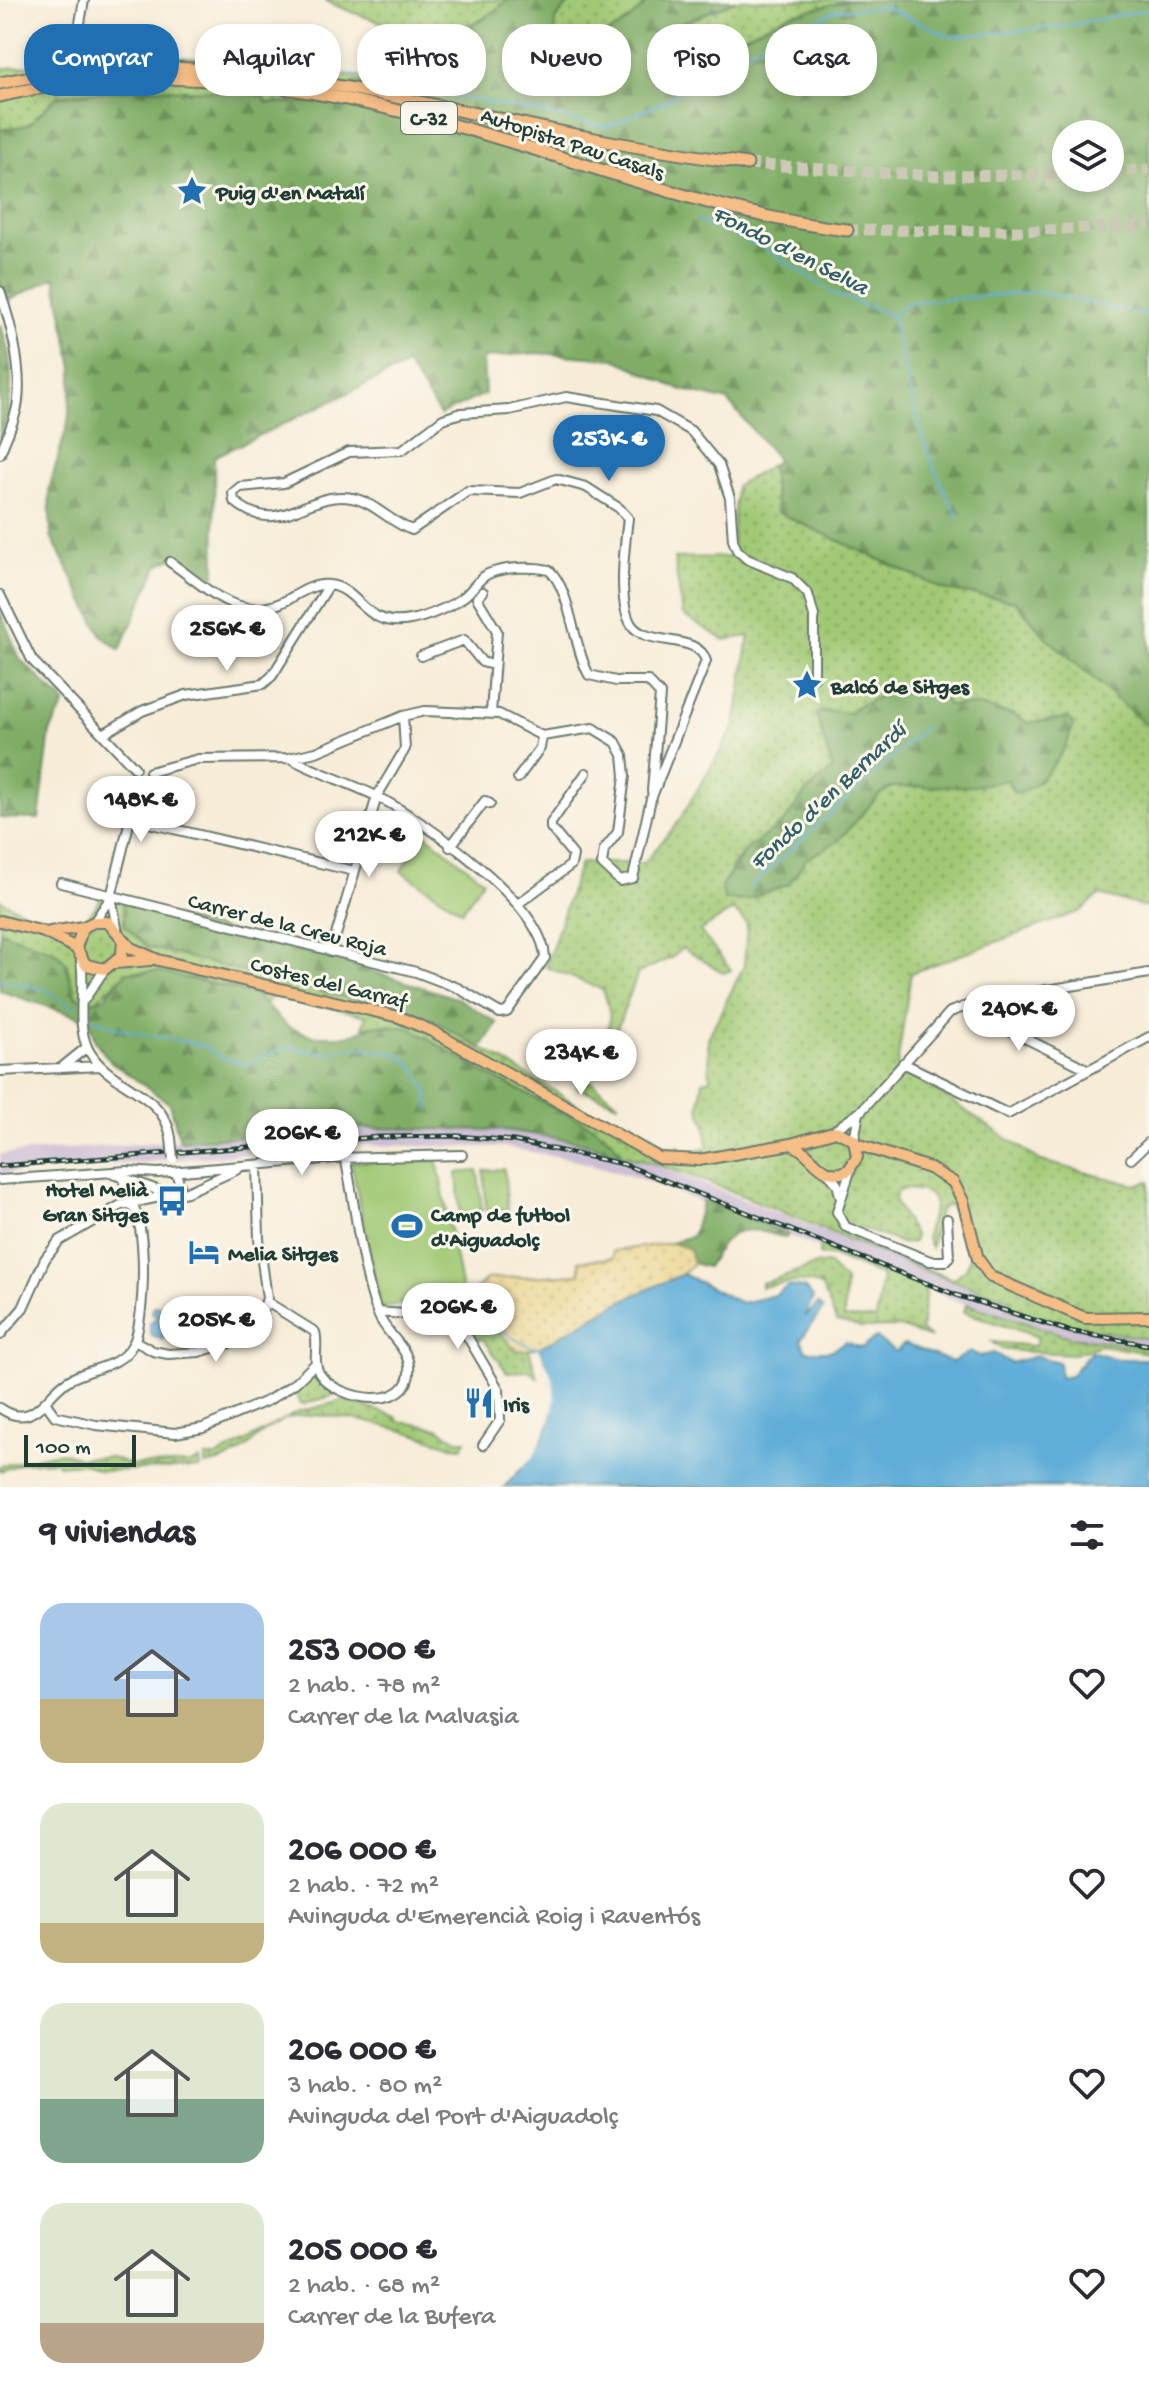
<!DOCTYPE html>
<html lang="es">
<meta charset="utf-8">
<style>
body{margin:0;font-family:"Gochi Hand",sans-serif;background:#f2f2f3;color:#2b2b33;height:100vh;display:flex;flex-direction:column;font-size:30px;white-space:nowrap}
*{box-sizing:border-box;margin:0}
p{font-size:26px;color:#7c7c81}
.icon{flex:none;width:44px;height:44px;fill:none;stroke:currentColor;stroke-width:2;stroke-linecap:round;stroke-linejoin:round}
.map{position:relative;height:1487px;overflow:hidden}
.sheet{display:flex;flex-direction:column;background:#fff;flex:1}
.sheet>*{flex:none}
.banner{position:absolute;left:24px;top:24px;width:1102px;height:72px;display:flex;gap:16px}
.fabs{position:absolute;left:1052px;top:120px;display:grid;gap:16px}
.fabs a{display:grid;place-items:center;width:72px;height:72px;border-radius:50%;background:#fff;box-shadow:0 4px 12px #0003;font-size:40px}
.scale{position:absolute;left:24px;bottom:20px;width:112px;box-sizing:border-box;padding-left:8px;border:4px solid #1f3d34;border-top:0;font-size:22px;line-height:28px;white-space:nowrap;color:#1f3d34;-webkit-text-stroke:6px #fbf7ec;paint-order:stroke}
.price{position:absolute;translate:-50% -68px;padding:0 18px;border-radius:28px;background:#fff;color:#222;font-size:26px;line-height:52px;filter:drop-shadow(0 2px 4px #0008)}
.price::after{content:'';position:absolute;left:50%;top:48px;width:24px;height:18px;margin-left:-12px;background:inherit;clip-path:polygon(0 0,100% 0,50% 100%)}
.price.active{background:#1f6fb2;color:#fff}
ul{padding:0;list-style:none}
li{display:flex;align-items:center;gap:24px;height:200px;padding:0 40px}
li span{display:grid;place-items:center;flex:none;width:224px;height:160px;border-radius:24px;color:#555}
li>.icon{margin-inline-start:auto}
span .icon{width:96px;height:96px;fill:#fffc;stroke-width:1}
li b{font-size:34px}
h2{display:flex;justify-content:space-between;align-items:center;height:96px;padding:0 40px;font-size:34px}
.pill{padding:0 28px;border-radius:32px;background:#fff;box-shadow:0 4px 12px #0003;font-size:28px;line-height:72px}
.pill.active{background:#1f6fb2;color:#fff}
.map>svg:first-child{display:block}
.industrial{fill:#ccbed3}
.grass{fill:url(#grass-dots);stroke:#608354;stroke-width:2;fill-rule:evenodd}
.forest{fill:url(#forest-firs);stroke:#50754d;stroke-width:2;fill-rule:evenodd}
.sand{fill:url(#sand-dots);stroke:#868c69;stroke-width:2}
.pitch{fill:#a1c974;stroke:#608354;stroke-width:2}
.water{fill:#5eadd8;stroke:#3e7586;stroke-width:2}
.pier{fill:#f7ecd8}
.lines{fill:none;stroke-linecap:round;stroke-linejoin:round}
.stream{stroke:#5eadd8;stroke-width:2}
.highway-tunnel{stroke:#ccc9b7;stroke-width:11;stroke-dasharray:11 5.5;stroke-linecap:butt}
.minor-casing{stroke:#6b7a6d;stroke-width:12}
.major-casing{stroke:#6b7a6d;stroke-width:14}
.highway-casing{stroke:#6b7a6d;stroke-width:15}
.minor{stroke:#fff;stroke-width:8}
.major{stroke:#f6be87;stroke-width:10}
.highway{stroke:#f6be87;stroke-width:11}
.rail-casing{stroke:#1f3d34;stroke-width:5}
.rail{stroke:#fbf7ec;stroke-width:2;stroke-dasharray:6;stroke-linecap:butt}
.minor-bridge-casing{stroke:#6b7a6d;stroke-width:12;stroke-linecap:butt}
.minor-bridge{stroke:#fff;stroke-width:8}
.labels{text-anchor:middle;stroke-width:6;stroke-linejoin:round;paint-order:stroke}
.shield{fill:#fbf7ec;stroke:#61756b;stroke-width:2}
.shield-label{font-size:20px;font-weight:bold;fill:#1f3d34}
.street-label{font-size:22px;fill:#1f3d34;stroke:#fbf7ec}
.poi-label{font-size:22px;font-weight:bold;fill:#1f3d34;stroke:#fbf7ec;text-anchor:start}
.water-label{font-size:24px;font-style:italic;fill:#325f65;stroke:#fbf7ec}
</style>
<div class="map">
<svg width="1149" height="1487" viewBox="0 0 1149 1487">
<defs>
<pattern id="grass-dots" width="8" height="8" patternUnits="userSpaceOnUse" patternTransform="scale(2)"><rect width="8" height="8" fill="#a1c974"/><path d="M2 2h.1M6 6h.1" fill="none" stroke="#83a460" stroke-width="1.8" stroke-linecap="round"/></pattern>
<pattern id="forest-firs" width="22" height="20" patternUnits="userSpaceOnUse" patternTransform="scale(2)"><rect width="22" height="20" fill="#80ad66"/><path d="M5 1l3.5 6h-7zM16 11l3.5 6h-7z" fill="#688e55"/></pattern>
<pattern id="sand-dots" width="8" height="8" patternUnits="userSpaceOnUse" patternTransform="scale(2)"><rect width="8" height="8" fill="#eeda9e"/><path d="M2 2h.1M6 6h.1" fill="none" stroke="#ccbc89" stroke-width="1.8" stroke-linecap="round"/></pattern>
</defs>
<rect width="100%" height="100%" fill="#fbf7ec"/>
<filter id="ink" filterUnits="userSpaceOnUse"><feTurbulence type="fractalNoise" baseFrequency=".0125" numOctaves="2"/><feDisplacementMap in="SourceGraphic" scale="16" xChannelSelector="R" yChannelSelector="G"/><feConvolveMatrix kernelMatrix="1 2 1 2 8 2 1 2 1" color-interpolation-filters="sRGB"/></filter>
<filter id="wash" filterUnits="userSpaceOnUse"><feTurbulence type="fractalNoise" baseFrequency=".006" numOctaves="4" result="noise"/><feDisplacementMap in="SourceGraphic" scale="32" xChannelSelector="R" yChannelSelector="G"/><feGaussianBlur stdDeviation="1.8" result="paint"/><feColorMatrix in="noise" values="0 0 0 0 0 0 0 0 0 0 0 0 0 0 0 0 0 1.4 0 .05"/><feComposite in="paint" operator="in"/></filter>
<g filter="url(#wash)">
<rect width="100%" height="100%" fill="#f7ecd8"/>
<!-- industrial -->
<path class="industrial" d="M352 1128 505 1130 575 1141 642 1160 958 1284 1010 1299 1007 1308 1068 1325 1149 1339V1347L1070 1337 1005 1319 638 1178 572 1159 503 1147 349 1145 0 1174V1154Z"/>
<!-- grass -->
<path class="grass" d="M324 0H509C489 15 464 34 437 34 408 34 351 13 324 0Z
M572 0H649C628 25 586 55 554 37L555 20Z
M736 0H850L789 15 672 70 658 57 655 46 676 27Z
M126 54 261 62 396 82 355 83 324 98 297 104 267 103 204 90 104 89 58 96 28 125 0 130V69Z
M771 465 777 512 945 590 1015 601 1046 637 1149 727V908L1099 895 1081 911 911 973 897 1065 1041 1161 1135 1185 1149 1181V1339L1068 1325 1006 1308 1010 1299C876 1261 754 1190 621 1154L613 1142 592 1126 486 1074 410 1028 389 1025 363 1027 366 1016 276 994 264 1004C244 981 165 976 134 971 114 978 109 995 90 1003L76 996 65 961 56 952 0 931V900L58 928C81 922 91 919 101 897L123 903 125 926 434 1020 629 1135 688 1154 707 1147 706 1126 699 1108 703 1081 710 1079 708 1038 744 966 747 924 733 910 700 931 731 970 724 973 682 948 673 957 638 973 612 1042 580 1073 619 1104 578 1088 574 1069C602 1039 620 1032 603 990L546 967 580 863H644L677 824 735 726 749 636 724 640 683 615 674 558 731 557 736 486ZM926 685 933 686 948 705 978 706 1014 715 1028 723 1068 718 1072 730 1052 764 1022 792 1010 787 1008 779 1002 778 892 787 879 795 838 841 806 859 789 884 746 900 732 901 731 868 746 850 785 821 805 793 833 769 824 741 830 712 851 713 856 707 903 686ZM903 1189C949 1190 932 1209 926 1236L931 1248 939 1211 947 1205 952 1208 970 1257 966 1269 952 1279 853 1239 858 1227 904 1244 913 1242 915 1236 895 1202 896 1193Z
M819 1246 926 1289 921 1330 931 1338 899 1327 862 1328 836 1321 822 1287C803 1277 782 1284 761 1287V1283C784 1279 804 1265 827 1263L845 1281 844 1318 876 1319 882 1276 835 1257 819 1255Z
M469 1297 516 1351 529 1349 537 1377 530 1371 507 1372 484 1340 472 1338 468 1327Z
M966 1304 1070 1337 1149 1347V1353L1101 1345 1074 1354 1017 1351 1002 1349 992 1342 1035 1346 1038 1337 964 1312Z
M312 1374 335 1395 301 1405 296 1391Z
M345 1400 397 1417 398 1421 438 1428 457 1440H466L462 1447 452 1446C413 1433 324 1404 283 1420 249 1435 253 1457 205 1465V1457H217L298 1412Z
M61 1452 79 1458 108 1457 132 1465 190 1464 199 1460 200 1468 100 1471 83 1463 58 1465 56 1461 22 1463 0 1471V1466Z"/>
<!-- forest -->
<path class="forest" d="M509 0H572L555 20 554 36C586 56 628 25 649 0H736C714 14 659 21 655 52L672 70 789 15 850 0H1149V727L1046 637 1015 601 945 590 777 512 771 465 778 460 728 401 679 389 615 359 536 353 483 358 485 394 440 415 407 365 214 457 215 576 172 558 158 565 120 650 102 636 51 536 49 489 68 423 73 368 55 277 0 305V130L28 125 58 96 149 88 247 93 263 97 267 103H309L355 83H429L475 91 484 51 437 34 480 21ZM1066 134H1110V178H1066Z
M0 324C16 365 13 400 0 442Z
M0 611 20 659 65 703 50 732 39 819 0 818Z
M926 685 940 691 948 705 978 706 1014 715 1028 723 1068 718 1073 723C1070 748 1040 790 1014 793L1008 780 974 786 892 787 879 795 838 841 806 859 789 884 746 900H725L721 887 746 850 785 821 805 793 833 769 816 714 823 711 851 713 856 707 903 686Z
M123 903 334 959 459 999 497 1023 481 1048 433 1020 147 947 125 926Z
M0 931 56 952 65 961 75 996 90 1003 105 997 127 972 157 971 255 995 288 1027 313 1036H347L376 1025 410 1028 486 1074 592 1126 613 1142 621 1154 575 1141 505 1130 352 1128 180 1141 170 1104 110 1061 95 1041 89 1020 0 991Z
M703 1200 788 1234 786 1238C739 1224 732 1226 707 1267L693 1263 688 1248 671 1243 692 1236Z"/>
<!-- sand -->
<path class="sand" d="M671 1243 688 1248 693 1263 683 1274 622 1301 539 1348 516 1351 469 1297 486 1279 580 1274 579 1261 613 1258V1251Z"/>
<!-- pitch -->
<path class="pitch" d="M425 834 483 880 462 911 401 871Z
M437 1160 462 1291 381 1308 351 1162Z
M504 1169 508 1209 486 1211 484 1171Z
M478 1171 482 1211 460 1214 457 1173Z"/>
<!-- water -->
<path class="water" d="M683 1274 741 1303 775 1295 788 1286 804 1288 813 1297 805 1317 818 1304 823 1309 801 1339 806 1351H830L846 1342 861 1348 876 1338 896 1352 904 1344 952 1362 970 1352 980 1356 994 1353 1011 1363 1036 1356 1059 1362 1060 1378 1070 1376 1091 1351 1117 1359H1149V1487H504C550 1440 568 1411 539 1348L622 1301Z
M153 1306H159L168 1320 163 1340 150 1334V1322L159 1316 152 1313Z"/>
<!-- pier -->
<path class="pier" d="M539 1348 553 1379 555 1399 550 1421 534 1456 500 1487 531 1454 546 1419 551 1398 550 1381 535 1349Z"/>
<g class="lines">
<!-- stream -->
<path class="stream" d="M347 74 607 127 668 100 702 72 837 10 886 7 951 37 1066 26 1149 9
M697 220 766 249 836 295 892 315 909 302 1038 292 1149 316
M892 317C910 387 921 457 960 519
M750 887 925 727
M0 980 46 990 75 1008
M90 1017 123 1030 201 1045 223 1058 246 1064 287 1047 324 1053 359 1047 400 1055 415 1069 427 1090 429 1109
M472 1300C492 1318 511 1345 539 1348"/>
</g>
</g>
<g filter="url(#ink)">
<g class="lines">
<!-- highway-tunnel -->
<path class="highway-tunnel" d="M747 164 939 176 1066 174
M1110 172 1149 169
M847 230 1022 231 1149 225"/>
<!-- minor casing -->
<g class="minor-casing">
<path id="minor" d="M80 23 84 0
M0 291C11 324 22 366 18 401 16 419 6 437 0 454
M170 562C209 589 240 626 289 599 301 592 315 583 329 585 360 588 364 629 410 620 427 617 453 606 466 595 473 589 479 578 488 574 503 567 533 566 549 570 571 589 573 647 589 675L616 681H648L660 694 652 791
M483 592 477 598 497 631 491 713
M0 595 32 660 135 768
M421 656 464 640 482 662 493 665
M105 733 142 711 186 695 263 684 272 676 329 585
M150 772 198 759 289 758 316 752 403 716 425 711 499 714 542 736 593 728 616 742 623 755 625 776 618 832 604 850 602 864 620 881 633 878 651 799 706 661C698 632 646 648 631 624 617 601 625 544 628 518L619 508 586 487 556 479 520 493 468 491 412 530C391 523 374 502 352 498 306 489 281 541 234 501L233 493 240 487 284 483 349 452 402 450 443 419 461 413 509 410 566 397 656 411 691 431 719 465 730 498 733 540 737 550 747 559 792 578 808 594 814 616V678
M518 778 540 748 542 736
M131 819 354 871
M450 847 485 801 490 804
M61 883 416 972 458 988 500 1013 507 1012 545 958C544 905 426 822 380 798 351 783 319 774 290 758
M111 897 117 928
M519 903 571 865 573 855 551 828V823L586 773
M94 922 111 897 139 783
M331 952 377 796 405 749 403 716
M81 961C86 989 75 1022 88 1049 108 1088 164 1090 171 1138
M84 1000 105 969
M963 1007 1089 1070
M903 1063 1008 1114 1149 1037
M61 1068 87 1047
M0 1071 100 1066
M833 1131 860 1112 950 1012 981 1001 1149 973
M854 1140 859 1113
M1131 1159 1149 1142
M851 1168 837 1212 846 1227 930 1261H946L949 1257 947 1219
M828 1173 837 1184 841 1199
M113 1174 171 1195 187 1192 238 1169
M123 1178 129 1203
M0 1180 127 1171 158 1173 335 1158 462 1155
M176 1194 180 1186 176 1172
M267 1302 315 1332C319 1346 312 1361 319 1373 337 1402 414 1413 409 1366 407 1346 385 1333 378 1314 360 1265 356 1208 345 1157
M377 1312 445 1317 460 1324 499 1390 500 1420 483 1445
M0 1335 23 1308 45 1259 59 1241 121 1205 155 1198 161 1193
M135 1341 153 1351 168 1354 199 1352 229 1343 260 1320 267 1298 259 1239 257 1165
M45 1402 55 1416 96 1425 175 1433 203 1428 269 1400 295 1383 316 1363
M0 1408C9 1414 18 1418 29 1414 46 1407 54 1387 71 1379 93 1367 120 1368 133 1344 145 1324 149 1215 129 1203"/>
</g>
<!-- major casing -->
<g class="major-casing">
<path id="major" d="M0 921 44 932 76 948
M50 932 83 927
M123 939 122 955 105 969 86 965 76 948 83 927 94 922H108L131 948 158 960 399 1017 432 1031 659 1158 699 1160 791 1144 836 1131 854 1140 857 1157 849 1170C821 1184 814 1152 791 1144
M116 963 150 960
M856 1144 929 1168 953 1182 963 1201 978 1259 991 1277 1085 1318 1149 1317"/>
</g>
<!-- highway casing -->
<g class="highway-casing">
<path id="highway" d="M0 83C199 40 391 98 585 137 639 148 693 156 747 164
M0 96C169 55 345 91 508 141 621 175 729 216 847 230"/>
</g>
<!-- minor -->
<use href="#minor" class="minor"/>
<!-- major -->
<use href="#major" class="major"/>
<!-- highway -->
<use href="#highway" class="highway"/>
<!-- rail casing -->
<g class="rail-casing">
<path id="rail" d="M0 1166 379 1137 458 1136 514 1141 623 1164 959 1296 1069 1331 1149 1345"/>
</g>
<!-- rail -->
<use href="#rail" class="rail"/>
<!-- minor-bridge casing -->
<g class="minor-bridge-casing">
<path id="minor-bridge" d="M171 1138 173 1159"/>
</g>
<!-- minor-bridge -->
<use href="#minor-bridge" class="minor-bridge"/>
</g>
</g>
<!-- icons -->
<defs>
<g id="sight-bare" transform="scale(2.4)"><path d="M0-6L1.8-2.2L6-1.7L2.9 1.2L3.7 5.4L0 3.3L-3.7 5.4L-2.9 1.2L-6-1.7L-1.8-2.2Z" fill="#1f6fb2" stroke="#fbf7ec" stroke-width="2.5" paint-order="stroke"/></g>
<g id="bus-bare" transform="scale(2.4)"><path d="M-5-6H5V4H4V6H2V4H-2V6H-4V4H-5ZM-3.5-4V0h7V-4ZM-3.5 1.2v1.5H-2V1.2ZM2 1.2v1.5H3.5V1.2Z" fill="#1f6fb2" stroke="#fbf7ec" stroke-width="2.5" paint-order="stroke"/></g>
<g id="stadium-bare" transform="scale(2.4)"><path d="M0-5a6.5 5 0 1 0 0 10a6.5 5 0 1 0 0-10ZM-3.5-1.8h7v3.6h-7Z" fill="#1f6fb2" stroke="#fbf7ec" stroke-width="2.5" paint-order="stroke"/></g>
<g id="hotel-bare" transform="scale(2.4)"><path d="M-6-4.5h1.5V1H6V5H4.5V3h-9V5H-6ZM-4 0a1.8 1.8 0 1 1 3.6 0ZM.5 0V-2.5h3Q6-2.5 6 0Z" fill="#1f6fb2" stroke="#fbf7ec" stroke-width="2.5" paint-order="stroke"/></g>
<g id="restaurant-bare" transform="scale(2.4)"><path d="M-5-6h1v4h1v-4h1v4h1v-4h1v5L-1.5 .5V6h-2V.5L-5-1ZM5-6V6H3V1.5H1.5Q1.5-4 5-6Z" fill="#1f6fb2" stroke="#fbf7ec" stroke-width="2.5" paint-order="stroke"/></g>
</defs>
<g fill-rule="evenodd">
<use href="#sight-bare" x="192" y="191"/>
<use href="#sight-bare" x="807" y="685"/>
<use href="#bus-bare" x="172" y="1201"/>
<use href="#stadium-bare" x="407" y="1226"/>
<use href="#hotel-bare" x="204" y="1252"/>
<use href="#restaurant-bare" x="479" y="1403"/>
</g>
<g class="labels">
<!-- shield labels -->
<rect class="shield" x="401" y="102" width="56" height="32" rx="6"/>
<g class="shield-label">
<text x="429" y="125">C-32</text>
</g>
<!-- street labels -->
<g class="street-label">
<text transform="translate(573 142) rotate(18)" y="8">Autopista Pau Casals</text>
<text transform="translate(288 923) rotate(14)" y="8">Carrer de la Creu Roja</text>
<text transform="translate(329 981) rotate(14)" y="8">Costes del Garraf</text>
</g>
<!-- poi labels -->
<g class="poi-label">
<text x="216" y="199">Puig d'en Matalí</text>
<text x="831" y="693">Balcó de Sitges</text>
<text x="148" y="1196" text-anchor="end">Hotel Melià<tspan x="148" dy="25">Gran Sitges</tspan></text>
<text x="431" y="1221">Camp de futbol<tspan x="431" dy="25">d'Aiguadolç</tspan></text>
<text x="228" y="1260">Melia Sitges</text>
<text x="503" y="1411">Iris</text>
</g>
<!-- water labels -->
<g class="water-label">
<text transform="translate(791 249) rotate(27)" y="8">Fondo d'en Selva</text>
<text transform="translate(827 795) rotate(-43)" y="8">Fondo d'en Bernardí</text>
</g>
</g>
</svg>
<div class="fabs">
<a><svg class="icon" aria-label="layers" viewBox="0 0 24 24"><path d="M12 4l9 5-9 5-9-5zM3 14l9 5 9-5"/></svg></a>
</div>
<div class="scale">100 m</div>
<b class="price active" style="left:609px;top:483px">253K €</b>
<b class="price" style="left:227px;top:673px">256K €</b>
<b class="price" style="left:141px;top:844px">148K €</b>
<b class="price" style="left:369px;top:879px">212K €</b>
<b class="price" style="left:1019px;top:1053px">240K €</b>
<b class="price" style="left:581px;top:1097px">234K €</b>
<b class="price" style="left:302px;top:1177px">206K €</b>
<b class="price" style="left:458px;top:1351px">206K €</b>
<b class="price" style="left:216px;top:1364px">205K €</b>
<div class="banner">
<a class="pill active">Comprar</a>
<a class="pill">Alquilar</a>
<a class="pill">Filtros</a>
<a class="pill">Nuevo</a>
<a class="pill">Piso</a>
<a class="pill">Casa</a>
</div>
</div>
<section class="sheet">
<h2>9 viviendas<svg class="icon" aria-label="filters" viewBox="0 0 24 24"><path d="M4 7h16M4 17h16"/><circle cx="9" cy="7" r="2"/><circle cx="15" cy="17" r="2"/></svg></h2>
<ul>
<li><span style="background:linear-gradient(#a9c7e8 60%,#c2b280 0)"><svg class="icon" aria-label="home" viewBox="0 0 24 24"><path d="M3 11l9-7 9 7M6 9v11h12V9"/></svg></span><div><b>253 000 €</b><p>2 hab. · 78 m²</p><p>Carrer de la Malvasia</p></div><svg class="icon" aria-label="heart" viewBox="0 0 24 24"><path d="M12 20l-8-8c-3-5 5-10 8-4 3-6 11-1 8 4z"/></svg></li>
<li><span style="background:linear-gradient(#dfe7d0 75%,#c2b280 0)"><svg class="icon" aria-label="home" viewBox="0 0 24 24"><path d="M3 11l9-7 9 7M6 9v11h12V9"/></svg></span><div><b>206 000 €</b><p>2 hab. · 72 m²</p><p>Avinguda d'Emerencià Roig i Raventós</p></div><svg class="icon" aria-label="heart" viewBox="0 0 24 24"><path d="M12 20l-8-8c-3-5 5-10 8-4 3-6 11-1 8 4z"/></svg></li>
<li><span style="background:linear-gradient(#dfe7d0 60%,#7fa58c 0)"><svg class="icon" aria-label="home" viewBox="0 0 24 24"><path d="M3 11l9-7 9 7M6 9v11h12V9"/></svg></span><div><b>206 000 €</b><p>3 hab. · 80 m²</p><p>Avinguda del Port d'Aiguadolç</p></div><svg class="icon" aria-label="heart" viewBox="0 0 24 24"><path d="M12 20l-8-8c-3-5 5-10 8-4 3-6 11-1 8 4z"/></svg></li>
<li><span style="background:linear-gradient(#dfe7d0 75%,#b9a48a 0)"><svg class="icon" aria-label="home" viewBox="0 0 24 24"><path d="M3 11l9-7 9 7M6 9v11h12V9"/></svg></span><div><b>205 000 €</b><p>2 hab. · 68 m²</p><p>Carrer de la Bufera</p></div><svg class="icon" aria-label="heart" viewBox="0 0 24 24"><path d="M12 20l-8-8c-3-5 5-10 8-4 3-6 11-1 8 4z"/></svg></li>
</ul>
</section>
